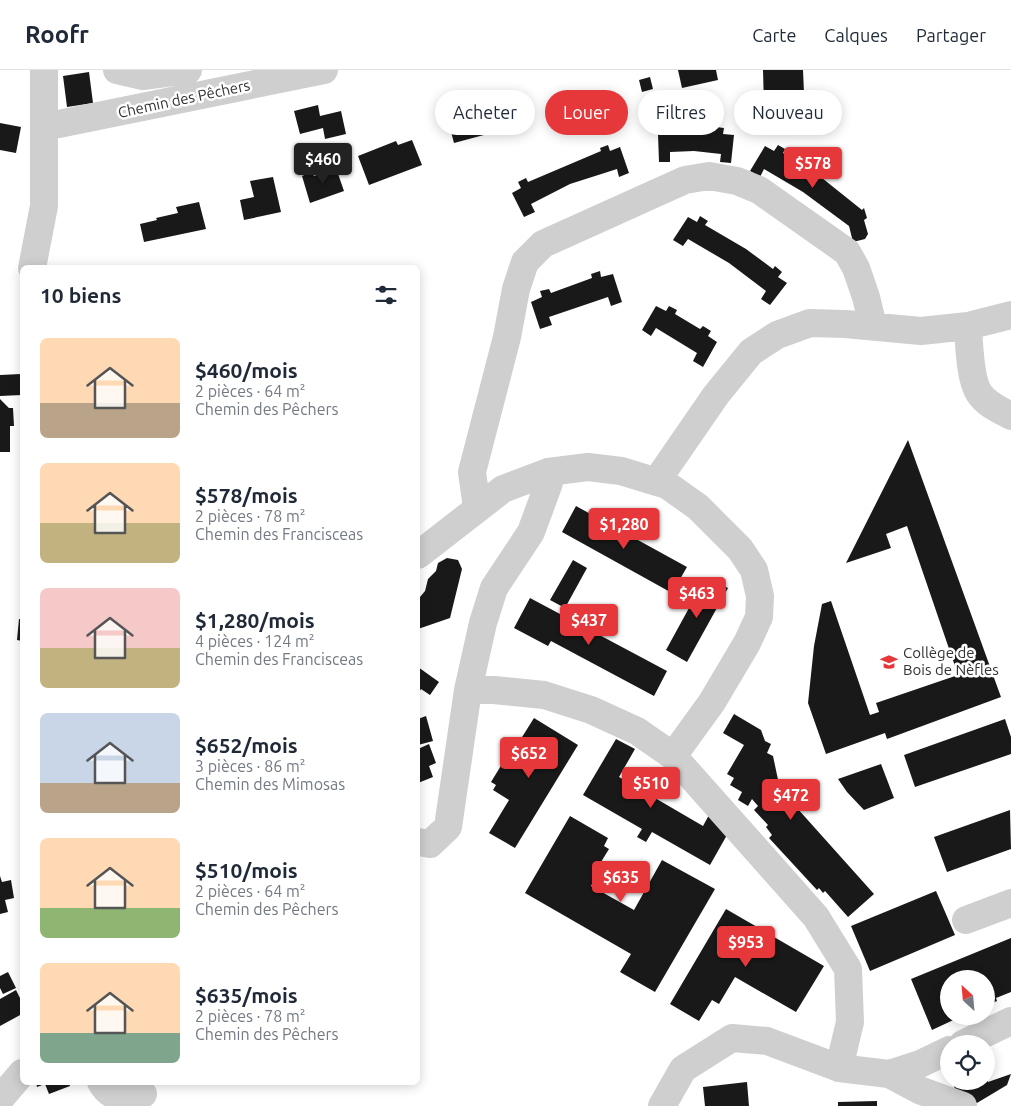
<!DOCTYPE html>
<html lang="fr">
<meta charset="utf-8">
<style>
body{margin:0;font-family:Ubuntu,sans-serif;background:#f2f2f3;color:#1f2937;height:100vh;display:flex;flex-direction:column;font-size:19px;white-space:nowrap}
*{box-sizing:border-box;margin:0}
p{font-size:16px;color:#747a83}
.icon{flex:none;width:28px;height:28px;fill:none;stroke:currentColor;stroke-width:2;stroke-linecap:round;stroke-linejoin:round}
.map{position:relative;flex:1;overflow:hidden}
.sheet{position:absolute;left:20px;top:195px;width:400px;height:820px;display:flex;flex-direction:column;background:#fff;border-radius:8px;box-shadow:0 2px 12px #0003}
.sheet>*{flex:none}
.banner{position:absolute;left:435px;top:20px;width:475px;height:45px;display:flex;gap:10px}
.needle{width:32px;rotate:334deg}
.fabs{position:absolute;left:940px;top:900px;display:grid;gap:10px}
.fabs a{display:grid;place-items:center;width:55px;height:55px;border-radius:50%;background:#fff;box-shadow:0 2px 12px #0003;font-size:25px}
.price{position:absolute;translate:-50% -42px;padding:0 11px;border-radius:5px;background:#e6383b;color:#fff;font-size:16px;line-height:32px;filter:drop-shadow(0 1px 2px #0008)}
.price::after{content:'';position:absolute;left:50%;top:30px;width:15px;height:11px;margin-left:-8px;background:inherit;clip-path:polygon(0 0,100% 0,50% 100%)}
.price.selected{background:#222;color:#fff}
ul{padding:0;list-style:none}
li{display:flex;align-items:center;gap:15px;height:125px;padding:0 20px}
li span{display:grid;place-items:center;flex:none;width:140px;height:100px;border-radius:8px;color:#555}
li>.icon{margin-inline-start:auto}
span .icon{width:60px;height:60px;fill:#fffc;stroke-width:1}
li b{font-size:21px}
h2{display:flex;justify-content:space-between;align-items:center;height:60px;padding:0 20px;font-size:21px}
.pill{padding:0 18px;border-radius:22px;background:#fff;box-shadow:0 2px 12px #0003;font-size:18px;line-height:45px}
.pill.selected{background:#e6383b;color:#fff}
header{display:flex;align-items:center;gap:30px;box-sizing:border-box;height:70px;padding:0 25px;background:#fff;border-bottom:1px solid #e0e1e3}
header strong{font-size:24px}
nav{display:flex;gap:28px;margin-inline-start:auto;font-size:18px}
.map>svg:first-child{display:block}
.building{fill:#191919}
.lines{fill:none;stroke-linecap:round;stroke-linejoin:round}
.minor{stroke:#cfcfcf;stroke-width:28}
.labels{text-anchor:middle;stroke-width:5;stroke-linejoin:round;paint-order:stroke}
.street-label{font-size:15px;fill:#323232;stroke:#fff}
.poi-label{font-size:15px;fill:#323232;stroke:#fff;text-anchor:start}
</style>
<header>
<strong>Roofr</strong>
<nav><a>Carte</a><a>Calques</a><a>Partager</a></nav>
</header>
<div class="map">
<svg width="1011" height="1036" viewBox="0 0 1011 1036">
<rect width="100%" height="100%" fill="#fff"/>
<!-- building -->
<path class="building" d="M678 0H716L718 10 682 18Z
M763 0H803L804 23 785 24V35L764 36Z
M89 2 93 33 67 37 63 6Z
M650 7 653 19 642 22 639 10Z
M487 30 495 62 454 73 446 43 472 36 471 34Z
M318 35 320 46 341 41 346 64 325 69 323 58 300 64 294 41Z
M0 53 21 57 16 83 0 80Z
M677 56 678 59H697L715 61 716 57 724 58 723 64 734 65 731 93 720 92 721 84 694 81 670 82V92H659L658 64 669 63V57Z
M412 70 422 95 369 115 358 86 396 71 398 75Z
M608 75 610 81 620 77 629 103 619 107 617 99 570 114 531 134 535 142 524 147 512 123 521 118 518 112 526 108 528 112 601 81 600 78Z
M778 75 785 79 783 83 817 104 862 140 864 138 867 148 864 150 868 164 865 169 853 172 849 156 803 122 764 99 760 107 750 101 765 76 774 81Z
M336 98 344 121 310 133 302 106 312 102 314 106Z
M273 107 281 142 244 150 240 130 254 127 250 111Z
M199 132 206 159 144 172 140 154 157 150 156 148 178 143 176 137Z
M700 146 708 151 705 155 746 179 773 199 775 196 782 202 778 207 787 213 770 235 761 229 766 221 729 193 688 169 683 176 673 170 688 147 697 152Z
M600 201 601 207 613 204 622 232 611 236 608 227 549 247 552 255 540 259 531 232 542 227 540 221 549 219 551 223 592 208 591 204Z
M656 236 666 241 669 236 677 240 675 244 700 259 703 256 711 261 708 266 717 272 703 297 693 291 697 283 656 258 651 266 642 260Z
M21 304 22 325 0 326V305Z
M0 329 9 338H13L14 356H10V382H0Z
M908 370 1001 627 887 669 885 663 826 684 808 633 814 576 822 534 831 531 870 645 879 642 876 633 958 605 907 456 886 464 891 478 846 493Z
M576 436 687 497 672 523 562 462Z
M447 488 458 490 462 499 450 548 418 559V528L420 527 425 521 428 509 436 501 438 493Z
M573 490 587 498 565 538 550 530Z
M706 507 728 518 687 592 666 580Z
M530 528 667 601 654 626 551 571 548 576 514 558Z
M19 549H22V571L17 570Z
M418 597 439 612 430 625 421 619 418 624Z
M734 644 761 660 765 671 771 674 767 683 773 686 780 719 874 824 848 847 825 821 823 823 819 818 817 820 769 768 772 765 766 757 768 755 754 740 758 736 752 729 748 736 738 730 742 722 730 715 734 708 727 704 744 675 723 663Z
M426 646 433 671 418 675V649Z
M534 648 578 675 515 778 489 763 509 730 493 720 496 715 491 712 510 681 512 683Z
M1005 649 1011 667V684L915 717 904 685Z
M616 669 635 679 619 707 703 756 709 745 727 765 710 795 652 762 646 772 637 767 642 759 583 725Z
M429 674 436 693 429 696 433 707 418 713V679Z
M881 694 894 728 864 740 847 722 838 709Z
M1010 740 1011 779 947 802 934 767Z
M570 746 608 768 604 776 609 779 601 792 604 793 591 816 634 840 662 790 715 819 655 922 620 902 631 884 525 823Z
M0 806 2 812 11 810 14 828 5 830 8 842 0 844Z
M936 821 955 865 870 901 851 856Z
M726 839 824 896 796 942 735 907 719 934 712 930 699 951 670 934Z
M1011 868V922L996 928 997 931 986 936V909H949V946H962L932 960 911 909Z
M8 902 16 918 3 924 0 918V906Z
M16 920 22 932V944L0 956V929Z
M1011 1004 1007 1015 977 1033 958 1027 952 1011H986L987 1007 988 1012Z
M36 1012H69L70 1016 49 1024 45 1014 37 1017Z
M747 1012 749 1036H705L703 1017Z
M877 1031V1036H838V1032Z"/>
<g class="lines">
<!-- minor -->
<path class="minor" d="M117 0 143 6 188 0
M44 57 324 0
M32 198 44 136V0
M968 256C969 273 970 310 979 323 986 334 1000 340 1011 346
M656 412 716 325 751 282 777 265 810 253 845 254 921 261 968 256 1011 245
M477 438 472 402 507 267 516 219 525 192 543 174 685 110 709 106 737 111 759 120 847 182 856 198 866 227 873 256
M418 485 503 419 548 402 588 397 621 401 667 415 698 437 740 479 754 500 760 526 759 547 747 573 712 632 673 686
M468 620H494L544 625 591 640 637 661 673 686 816 847 848 899 850 952 839 998 767 971 732 968 683 999 662 1036
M418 772 430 774 448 757 468 620 483 553 494 518 531 462 549 413 548 402
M966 850 1011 833
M963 974 1011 951
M839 998 889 1004 919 1020 963 1036
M889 1004 920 994 949 980
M101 1012C111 1031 126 1027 143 1024
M0 1029 22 1003"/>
</g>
<!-- icons -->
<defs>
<g id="school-bare" transform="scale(1.35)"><path d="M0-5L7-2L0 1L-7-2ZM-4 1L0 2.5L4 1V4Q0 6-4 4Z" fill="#e6383b" stroke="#fff" stroke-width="2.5" paint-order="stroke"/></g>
</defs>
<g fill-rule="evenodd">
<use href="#school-bare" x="889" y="592"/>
</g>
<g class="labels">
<!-- street labels -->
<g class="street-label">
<text transform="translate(184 29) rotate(-12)" y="5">Chemin des Pêchers</text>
</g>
<!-- poi labels -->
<g class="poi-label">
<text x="903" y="588">Collège de<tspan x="903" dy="17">Bois de Nèfles</tspan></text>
</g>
</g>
</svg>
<div class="fabs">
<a><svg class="needle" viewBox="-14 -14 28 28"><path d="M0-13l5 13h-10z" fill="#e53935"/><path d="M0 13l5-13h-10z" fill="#747a83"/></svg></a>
<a><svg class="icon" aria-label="locate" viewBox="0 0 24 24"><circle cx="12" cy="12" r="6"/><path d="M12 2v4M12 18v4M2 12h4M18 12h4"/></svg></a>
</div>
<b class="price selected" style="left:323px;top:115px">$460</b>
<b class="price" style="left:813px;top:119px">$578</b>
<b class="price" style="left:624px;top:480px">$1,280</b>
<b class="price" style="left:697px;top:549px">$463</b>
<b class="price" style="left:589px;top:576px">$437</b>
<b class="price" style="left:529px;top:709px">$652</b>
<b class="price" style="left:651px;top:739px">$510</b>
<b class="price" style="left:791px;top:751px">$472</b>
<b class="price" style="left:621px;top:833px">$635</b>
<b class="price" style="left:746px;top:898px">$953</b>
<div class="banner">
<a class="pill">Acheter</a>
<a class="pill selected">Louer</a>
<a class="pill">Filtres</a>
<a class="pill">Nouveau</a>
</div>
<section class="sheet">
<h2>10 biens<svg class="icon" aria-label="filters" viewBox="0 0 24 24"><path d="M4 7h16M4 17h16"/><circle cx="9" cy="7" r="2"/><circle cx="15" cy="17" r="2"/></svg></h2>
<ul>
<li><span style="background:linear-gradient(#ffd9b3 65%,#b9a48a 0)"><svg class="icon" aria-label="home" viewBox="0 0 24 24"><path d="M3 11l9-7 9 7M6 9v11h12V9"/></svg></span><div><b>$460/mois</b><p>2 pièces · 64 m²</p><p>Chemin des Pêchers</p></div></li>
<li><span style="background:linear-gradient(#ffd9b3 60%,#c2b280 0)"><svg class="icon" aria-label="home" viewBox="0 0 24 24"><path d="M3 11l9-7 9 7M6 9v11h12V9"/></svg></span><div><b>$578/mois</b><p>2 pièces · 78 m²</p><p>Chemin des Francisceas</p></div></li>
<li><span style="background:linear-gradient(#f6c9c9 60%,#c2b280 0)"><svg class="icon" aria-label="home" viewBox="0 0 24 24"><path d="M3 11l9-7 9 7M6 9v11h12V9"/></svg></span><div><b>$1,280/mois</b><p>4 pièces · 124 m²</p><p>Chemin des Francisceas</p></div></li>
<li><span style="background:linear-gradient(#c9d6e8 70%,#b9a48a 0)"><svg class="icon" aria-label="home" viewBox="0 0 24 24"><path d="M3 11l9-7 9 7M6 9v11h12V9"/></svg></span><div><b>$652/mois</b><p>3 pièces · 86 m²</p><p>Chemin des Mimosas</p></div></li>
<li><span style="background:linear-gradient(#ffd9b3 70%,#8fb573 0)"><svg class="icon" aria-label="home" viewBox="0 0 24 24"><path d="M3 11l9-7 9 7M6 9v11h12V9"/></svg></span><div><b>$510/mois</b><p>2 pièces · 64 m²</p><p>Chemin des Pêchers</p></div></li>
<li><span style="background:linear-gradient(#ffd9b3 70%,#7fa58c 0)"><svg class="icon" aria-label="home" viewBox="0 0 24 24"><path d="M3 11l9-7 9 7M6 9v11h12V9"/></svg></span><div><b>$635/mois</b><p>2 pièces · 78 m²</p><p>Chemin des Pêchers</p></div></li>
</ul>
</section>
</div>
